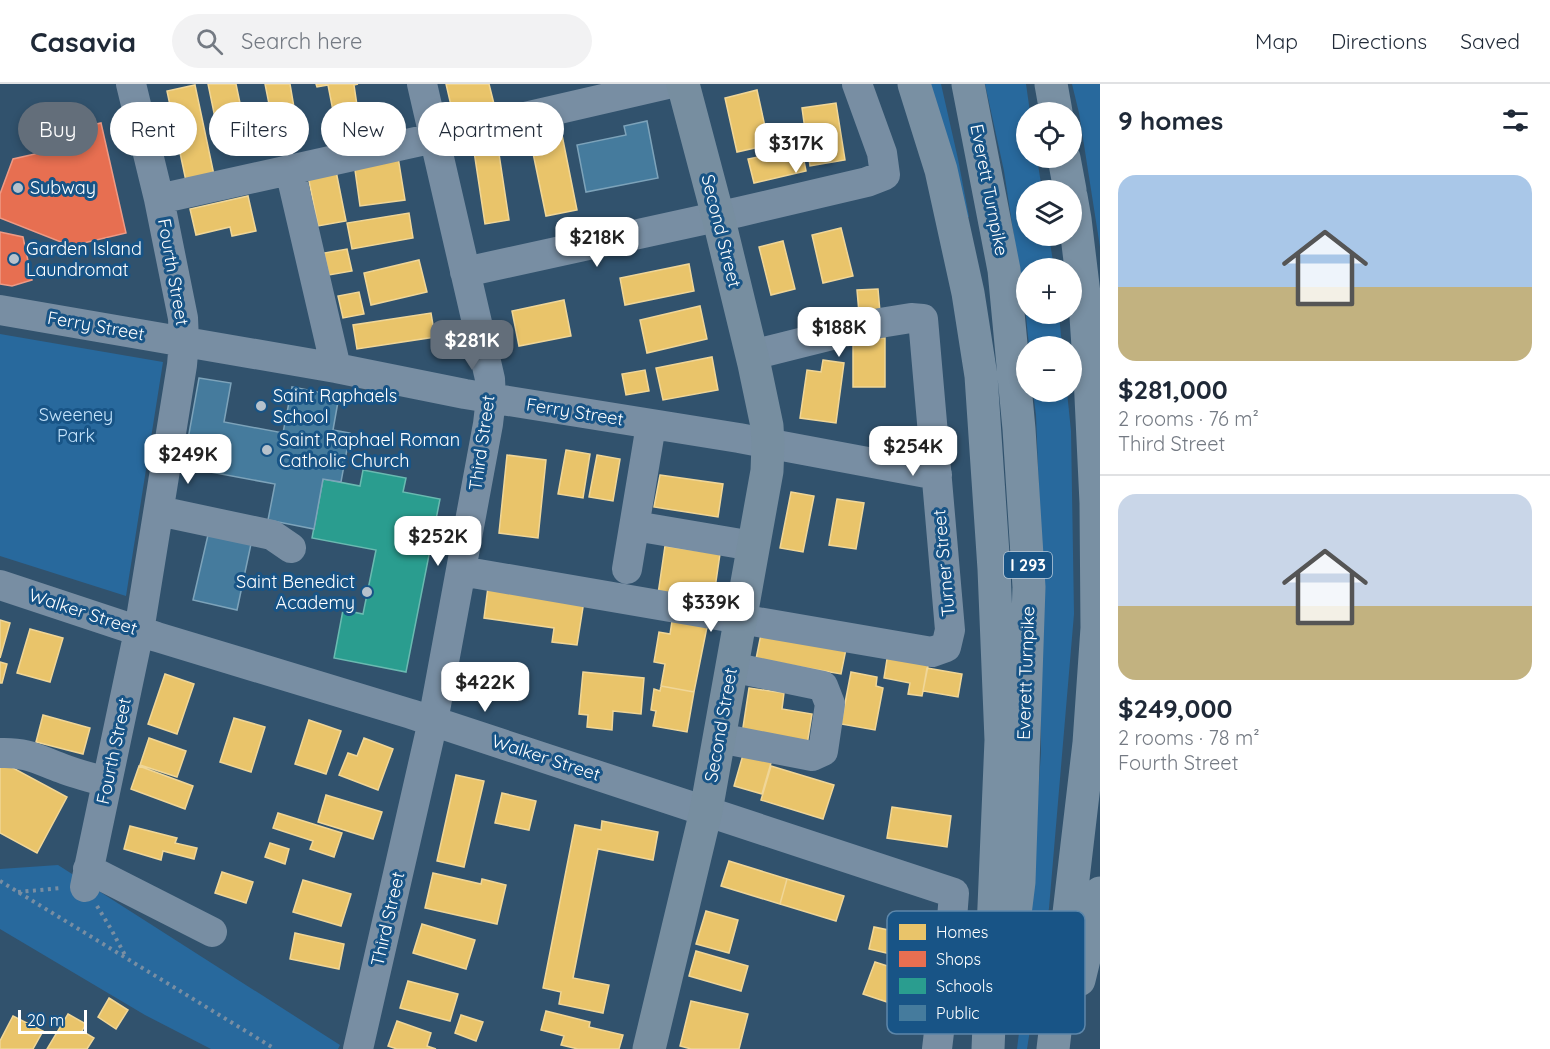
<!DOCTYPE html>
<meta charset="utf-8">
<style>
body{margin:0;font-family:Quicksand,sans-serif;background:#f2f2f3;color:#1f2937;height:100vh;display:flex;flex-direction:column;font-size:22px;white-space:nowrap}
*{box-sizing:border-box;margin:0}
p{font-size:20px;color:#747a83}
.icon{flex:none;width:33px;height:33px;fill:none;stroke:currentColor;stroke-width:2;stroke-linecap:round;stroke-linejoin:round}
.map{position:relative;flex:1;overflow:hidden}
.side{display:flex;flex-direction:column;background:#fff;width:450px}
.side>*{flex:none}
.hud{position:absolute;left:18px;top:18px;width:570px;height:54px;display:flex;gap:12px}
.controls{position:absolute;left:1016px;top:18px;display:grid;gap:12px}
.controls a{display:grid;place-items:center;width:66px;height:66px;border-radius:50%;background:#fff;box-shadow:0 3px 9px #0003;font-size:30px}
.scale{position:absolute;left:18px;bottom:15px;width:69px;box-sizing:border-box;padding-left:6px;border:3px solid #fff;border-top:0;font-size:16px;line-height:21px;white-space:nowrap;color:#fff;-webkit-text-stroke:4px #185486;paint-order:stroke}
.price{position:absolute;translate:-50% -51px;padding:0 14px;border-radius:12px;background:#fff;color:#222;font-size:20px;line-height:39px;filter:drop-shadow(0 2px 3px #0008)}
.price::after{content:'';position:absolute;left:50%;top:36px;width:18px;height:14px;margin-left:-9px;background:inherit;clip-path:polygon(0 0,100% 0,50% 100%)}
.price.current{background:#636e7a;color:#fff}
ul{padding:0;list-style:none}
li{display:grid;align-content:center;gap:12px;height:318px;padding:0 18px}
li+li{border-top:2px solid #e0e1e3}
li span{display:grid;place-items:center;height:186px;border-radius:18px;color:#555}
li>.icon{margin-inline-start:auto}
span .icon{width:108px;height:108px;fill:#fffc;stroke-width:1}
li b{font-size:26px}
h2{display:flex;justify-content:space-between;align-items:center;height:72px;padding:0 18px;font-size:26px}
.pill{padding:0 21px;border-radius:27px;background:#fff;box-shadow:0 3px 9px #0003;font-size:21px;line-height:54px}
.pill.current{background:#636e7a;color:#fff}
header{display:flex;align-items:center;gap:36px;box-sizing:border-box;height:84px;padding:0 30px;background:#fff;border-bottom:2px solid #e0e1e3}
header strong{font-size:28px}
nav{display:flex;gap:33px;margin-inline-start:auto;font-size:21px}
.search{width:420px;height:54px;background:#f2f2f3;display:flex;align-items:center;gap:15px;box-sizing:border-box;padding:0 21px;border-radius:33px;color:#747a83;font-size:22px}
main{display:flex;flex:1;min-height:0}
.map>svg:first-child{display:block}
.green{fill:#28699d}
.homes{fill:#e9c46a;stroke:#f0d697;stroke-width:1.5}
.shops{fill:#e76f51;stroke:#ee9a85;stroke-width:1.5}
.schools{fill:#2a9d8f;stroke:#6abab1;stroke-width:1.5}
.public{fill:#457b9d;stroke:#7da3ba;stroke-width:1.5}
.lines{fill:none;stroke-linecap:round;stroke-linejoin:round}
.path{stroke:#788ea3;stroke-width:4;stroke-dasharray:3 4.5;stroke-linecap:butt}
.minor{stroke:#788ea3;stroke-width:30}
.major{stroke:#778ea0;stroke-width:33}
.highway{stroke:#7990a3;stroke-width:33}
.poi-dot{fill:#b7c2cc;stroke:#185486;stroke-width:2}
.labels{text-anchor:middle;stroke-width:6;stroke-linejoin:round;paint-order:stroke}
.shield{fill:#185486;stroke:#baccdb;stroke-width:1.5}
.shield-label{font-size:16px;font-weight:bold;fill:#fff}
.poi-label{font-size:18px;fill:#fff;stroke:#185486;text-anchor:start}
.street-label{font-size:18px;fill:#fff;stroke:#185486}
.park-label{font-size:18px;fill:#c3e2fa;stroke:#185486}
.key{fill:#185486;stroke:#5d87aa;stroke-width:1.5}
.key-label{font-size:16px;fill:#fff}
</style>
<header>
<strong>Casavia</strong>
<div class="search"><svg class="icon" aria-label="search" viewBox="0 0 24 24"><circle cx="10" cy="10" r="6"/><path d="M15 15l6 6"/></svg>Search here</div>
<nav><a>Map</a><a>Directions</a><a>Saved</a></nav>
</header>
<main>
<div class="map">
<svg width="1100" height="965" viewBox="0 0 1100 965">
<rect width="100%" height="100%" fill="#31526d"/>
<!-- green -->
<path class="green" d="M923 0H941L958 75 969 133H965Z
M985 0H1026L1030 28H1026V74H1037L1042 106H1026V152H1049L1054 184H1026V230H1059L1062 262H1029L1026 232 1004 87Z
M1072 0H1100V163L1079 29Z
M0 250 163 278 126 512 0 472Z
M1033 308H1067L1071 347 1074 530 1049 824 1027 965H1017L1022 924 1041 669V461L1036 331Z
M58 781 340 961 338 965H211L145 931 0 845V785Z"/>
<!-- homes -->
<path class="homes" d="M208 0H236L246 48 219 53Z
M265 0H290L297 41 274 45Z
M316 0H358L354 1 358 28 334 32 328 1 317 3Z
M446 0H489L495 24 454 34Z
M195 1 214 91 186 97 167 7Z
M757 6 769 61 737 68 725 14Z
M836 19 845 76 810 82 802 24Z
M391 28 395 55 333 64 329 38Z
M559 36 577 126 546 132 533 69 543 67 537 40Z
M798 47 806 87 754 99 748 75 777 69 774 53Z
M496 50 509 136 485 140 472 54Z
M398 73 405 116 360 122 354 79Z
M336 87 346 137 318 142 308 92Z
M248 112 256 147 232 152 230 143 196 151 190 125Z
M409 129 413 154 352 165 347 139Z
M841 144 853 192 823 199 812 151Z
M783 157 795 205 771 211 759 163Z
M347 165 352 187 329 191 324 169Z
M419 176 427 208 371 221 364 189Z
M689 180 694 207 625 221 620 194Z
M878 205 880 228 859 229 857 206Z
M359 208 364 230 343 234 338 212Z
M564 216 571 252 519 262 512 227Z
M700 222 707 255 647 269 640 236Z
M431 229 435 253 357 265 353 241Z
M853 254H885V303H853Z
M712 273 718 306 663 316 656 284Z
M823 276 844 279 836 339 800 334 807 286 821 288Z
M645 286 649 307 626 311 622 290Z
M566 366 590 370 583 414 558 410Z
M507 371 546 376 538 454 499 449Z
M597 371 620 375 613 417 589 413Z
M660 391 723 400 718 433 654 423Z
M791 408 814 412 803 468 780 464Z
M837 415 864 419 856 465 829 461Z
M665 462 720 470 713 518 658 510Z
M488 503 584 517 577 561 552 558 554 544 484 534Z
M673 531 708 538 694 608 661 602 665 580 654 578 659 548 670 550Z
M0 536 10 539 0 574Z
M30 545 63 554 50 598 17 589Z
M761 550 846 565 841 590 756 575Z
M888 569 929 577 922 612 908 610 910 599 884 594Z
M0 578 7 580 2 599H0Z
M927 584 962 590 958 613 923 607Z
M583 588 644 594 641 630 613 627 612 646 587 643 588 631 579 630Z
M851 588 877 593 876 602 883 604 875 646 841 640Z
M165 590 194 600 177 650 148 640Z
M661 602 694 608 687 648 653 642 656 627 651 626 654 605 660 607Z
M749 604 784 609 782 625 812 630 807 661 742 650Z
M43 631 90 644 83 670 36 658Z
M234 634 265 643 251 688 220 678Z
M309 636 341 647 326 690 295 680Z
M149 654 186 667 177 693 140 681Z
M364 654 393 665 378 706 339 691 348 669 357 672Z
M745 664 773 672 762 710 734 702Z
M0 677 67 713 37 769 0 749Z
M139 682 193 702 185 725 131 705Z
M771 682 834 701 823 735 761 716Z
M456 691 484 697 464 783 437 777Z
M502 709 536 717 529 746 495 739Z
M326 711 382 728 373 755 318 738Z
M892 723 951 732 947 763 887 754Z
M278 729 342 749 334 773 310 765 313 757 273 744Z
M602 737 658 748 653 776 598 765 573 894 609 901 603 929 559 920 561 908 543 904 575 741 601 746Z
M130 742 177 754 175 759 197 764 194 775 163 767 161 776 124 765Z
M270 759 289 765 285 780 265 773Z
M729 777 787 795 780 820 721 802Z
M222 788 253 798 246 819 215 809Z
M433 789 481 800 482 795 506 801 497 840 425 824Z
M787 795 844 812 836 837 780 820Z
M303 796 351 810 341 842 293 828Z
M706 827 738 836 729 869 696 860Z
M907 834 933 840 925 878 869 865 874 843 903 849Z
M422 840 475 856 466 885 413 869Z
M295 849 344 860 339 885 290 875Z
M696 867 748 882 741 907 689 892Z
M875 878 903 887 901 893 924 900 914 927 863 910Z
M408 897 458 910 450 937 400 924Z
M109 914 128 926 116 945 98 933Z
M691 917 748 930 739 965H691L680 962Z
M546 927 590 938 589 943 623 951 619 965H578L561 961 564 952 541 946Z
M68 930 86 940 82 947 94 954 87 965H47Z
M461 931 483 938 476 957 455 949Z
M13 932 43 947 33 965H0V957Z
M397 937 431 949 427 962 436 965H397L388 962Z"/>
<!-- shops -->
<path class="shops" d="M101 39 126 149 71 162 0 134V110L13 75 35 70 31 55Z
M0 148 23 153 32 196 12 202 0 200Z"/>
<!-- schools -->
<path class="schools" d="M363 386 406 394 403 408 440 415 406 588 334 574 343 526 363 530 376 466 312 454 323 395 360 402Z"/>
<!-- public -->
<path class="public" d="M647 37 658 94 586 108 577 61 626 51 624 42Z
M199 294 231 299 224 338 283 349 292 303 339 312 333 346 350 349 341 398 323 395 314 445 268 436 275 400 183 383Z
M208 451 251 460 237 526 193 516Z"/>
<g class="lines">
<!-- path -->
<path class="path" d="M0 797 275 965
M18 808 62 804
M97 822 111 845 126 873"/>
<!-- minor -->
<path class="minor" d="M290 86 336 284
M159 115 434 54 668 0
M465 188 739 128 867 98 885 91 882 69 857 0
M0 226 336 284 465 310 739 354 937 391
M159 427 272 451 291 464
M635 442 753 462
M627 485 651 341
M461 487 932 568 946 563 950 546 923 235 911 234 880 239 752 271
M0 501 157 553 411 630 954 809 951 848 937 965
M719 654 812 672 823 667 830 620 823 602 731 583
M0 669C26 668 37 675 61 684 76 690 92 694 107 698
M88 785 212 848
M85 803 139 547 182 281 184 257 183 234 159 115 131 0
M358 965 433 637 488 340 491 314 490 295 422 0"/>
<!-- major -->
<path class="major" d="M649 965 706 727 767 387 768 360 767 342 754 280 718 132 683 0"/>
<!-- highway -->
<path class="highway" d="M914 0 941 86 968 209 981 292 994 485 1001 656 988 965
M968 0 1004 186 1019 345 1029 503 1019 798 1012 854
M1051 0 1056 28
M1064 74 1070 106
M1079 896 1100 809
M1053 965 1089 659 1097 544 1096 419 1090 292 1085 218 1075 135 1071 112"/>
</g>
<!-- markers -->
<g class="poi-dot">
<circle cx="18" cy="104" r="6"/>
<circle cx="14" cy="175" r="6"/>
<circle cx="261" cy="322" r="6"/>
<circle cx="267" cy="366" r="6"/>
<circle cx="367" cy="508" r="6"/>
</g>
<g class="labels">
<!-- shield labels -->
<rect class="shield" x="1004" y="468" width="48" height="26" rx="4.5"/>
<g class="shield-label">
<text x="1028" y="487">I 293</text>
</g>
<!-- poi labels -->
<g class="poi-label">
<text x="30" y="110">Subway</text>
<text x="26" y="171">Garden Island<tspan x="26" dy="21">Laundromat</tspan></text>
<text x="273" y="318">Saint Raphaels<tspan x="273" dy="21">School</tspan></text>
<text x="279" y="362">Saint Raphael Roman<tspan x="279" dy="21">Catholic Church</tspan></text>
<text x="355" y="504" text-anchor="end">Saint Benedict<tspan x="355" dy="21">Academy</tspan></text>
</g>
<!-- street labels -->
<g class="street-label">
<text transform="translate(989 106) rotate(79)" y="6">Everett Turnpike</text>
<text transform="translate(721 147) rotate(76)" y="6">Second Street</text>
<text transform="translate(173 188) rotate(80)" y="6">Fourth Street</text>
<text transform="translate(96 242) rotate(10)" y="6">Ferry Street</text>
<text transform="translate(575 328) rotate(9)" y="6">Ferry Street</text>
<text transform="translate(482 359) rotate(-82)" y="6">Third Street</text>
<text transform="translate(944 479) rotate(-95)" y="6">Turner Street</text>
<text transform="translate(83 528) rotate(18)" y="6">Walker Street</text>
<text transform="translate(1026 589) rotate(-88)" y="6">Everett Turnpike</text>
<text transform="translate(721 641) rotate(-80)" y="6">Second Street</text>
<text transform="translate(114 667) rotate(-78)" y="6">Fourth Street</text>
<text transform="translate(546 674) rotate(18)" y="6">Walker Street</text>
<text transform="translate(388 835) rotate(-77)" y="6">Third Street</text>
</g>
<!-- park labels -->
<g class="park-label">
<text x="76" y="337">Sweeney<tspan x="76" dy="21">Park</tspan></text>
</g>
</g>
<!-- legend -->
<rect x="887" y="827" width="198" height="123" rx="9" class="key"/>
<rect x="899" y="840" width="27" height="16" fill="#e9c46a"/>
<rect x="899" y="867" width="27" height="16" fill="#e76f51"/>
<rect x="899" y="894" width="27" height="16" fill="#2a9d8f"/>
<rect x="899" y="921" width="27" height="16" fill="#457b9d"/>
<g class="key-label">
<text x="936" y="854">Homes</text>
<text x="936" y="881">Shops</text>
<text x="936" y="908">Schools</text>
<text x="936" y="935">Public</text>
</g>
</svg>
<div class="controls">
<a><svg class="icon" aria-label="locate" viewBox="0 0 24 24"><circle cx="12" cy="12" r="6"/><path d="M12 2v4M12 18v4M2 12h4M18 12h4"/></svg></a>
<a><svg class="icon" aria-label="layers" viewBox="0 0 24 24"><path d="M12 4l9 5-9 5-9-5zM3 14l9 5 9-5"/></svg></a>
<a>+</a>
<a>−</a>
</div>
<div class="scale">20 m</div>
<b class="price" style="left:796px;top:90px">$317K</b>
<b class="price" style="left:597px;top:184px">$218K</b>
<b class="price" style="left:839px;top:274px">$188K</b>
<b class="price current" style="left:472px;top:287px">$281K</b>
<b class="price" style="left:913px;top:393px">$254K</b>
<b class="price" style="left:188px;top:401px">$249K</b>
<b class="price" style="left:438px;top:483px">$252K</b>
<b class="price" style="left:711px;top:549px">$339K</b>
<b class="price" style="left:485px;top:629px">$422K</b>
<div class="hud">
<a class="pill current">Buy</a>
<a class="pill">Rent</a>
<a class="pill">Filters</a>
<a class="pill">New</a>
<a class="pill">Apartment</a>
</div>
</div>
<section class="side">
<h2>9 homes<svg class="icon" aria-label="filters" viewBox="0 0 24 24"><path d="M4 7h16M4 17h16"/><circle cx="9" cy="7" r="2"/><circle cx="15" cy="17" r="2"/></svg></h2>
<ul>
<li><span style="background:linear-gradient(#a9c7e8 60%,#c2b280 0)"><svg class="icon" aria-label="home" viewBox="0 0 24 24"><path d="M3 11l9-7 9 7M6 9v11h12V9"/></svg></span><div><b>$281,000</b><p>2 rooms · 76 m²</p><p>Third Street</p></div></li>
<li><span style="background:linear-gradient(#c9d6e8 60%,#c2b280 0)"><svg class="icon" aria-label="home" viewBox="0 0 24 24"><path d="M3 11l9-7 9 7M6 9v11h12V9"/></svg></span><div><b>$249,000</b><p>2 rooms · 78 m²</p><p>Fourth Street</p></div></li>
</ul>
</section>
</main>
